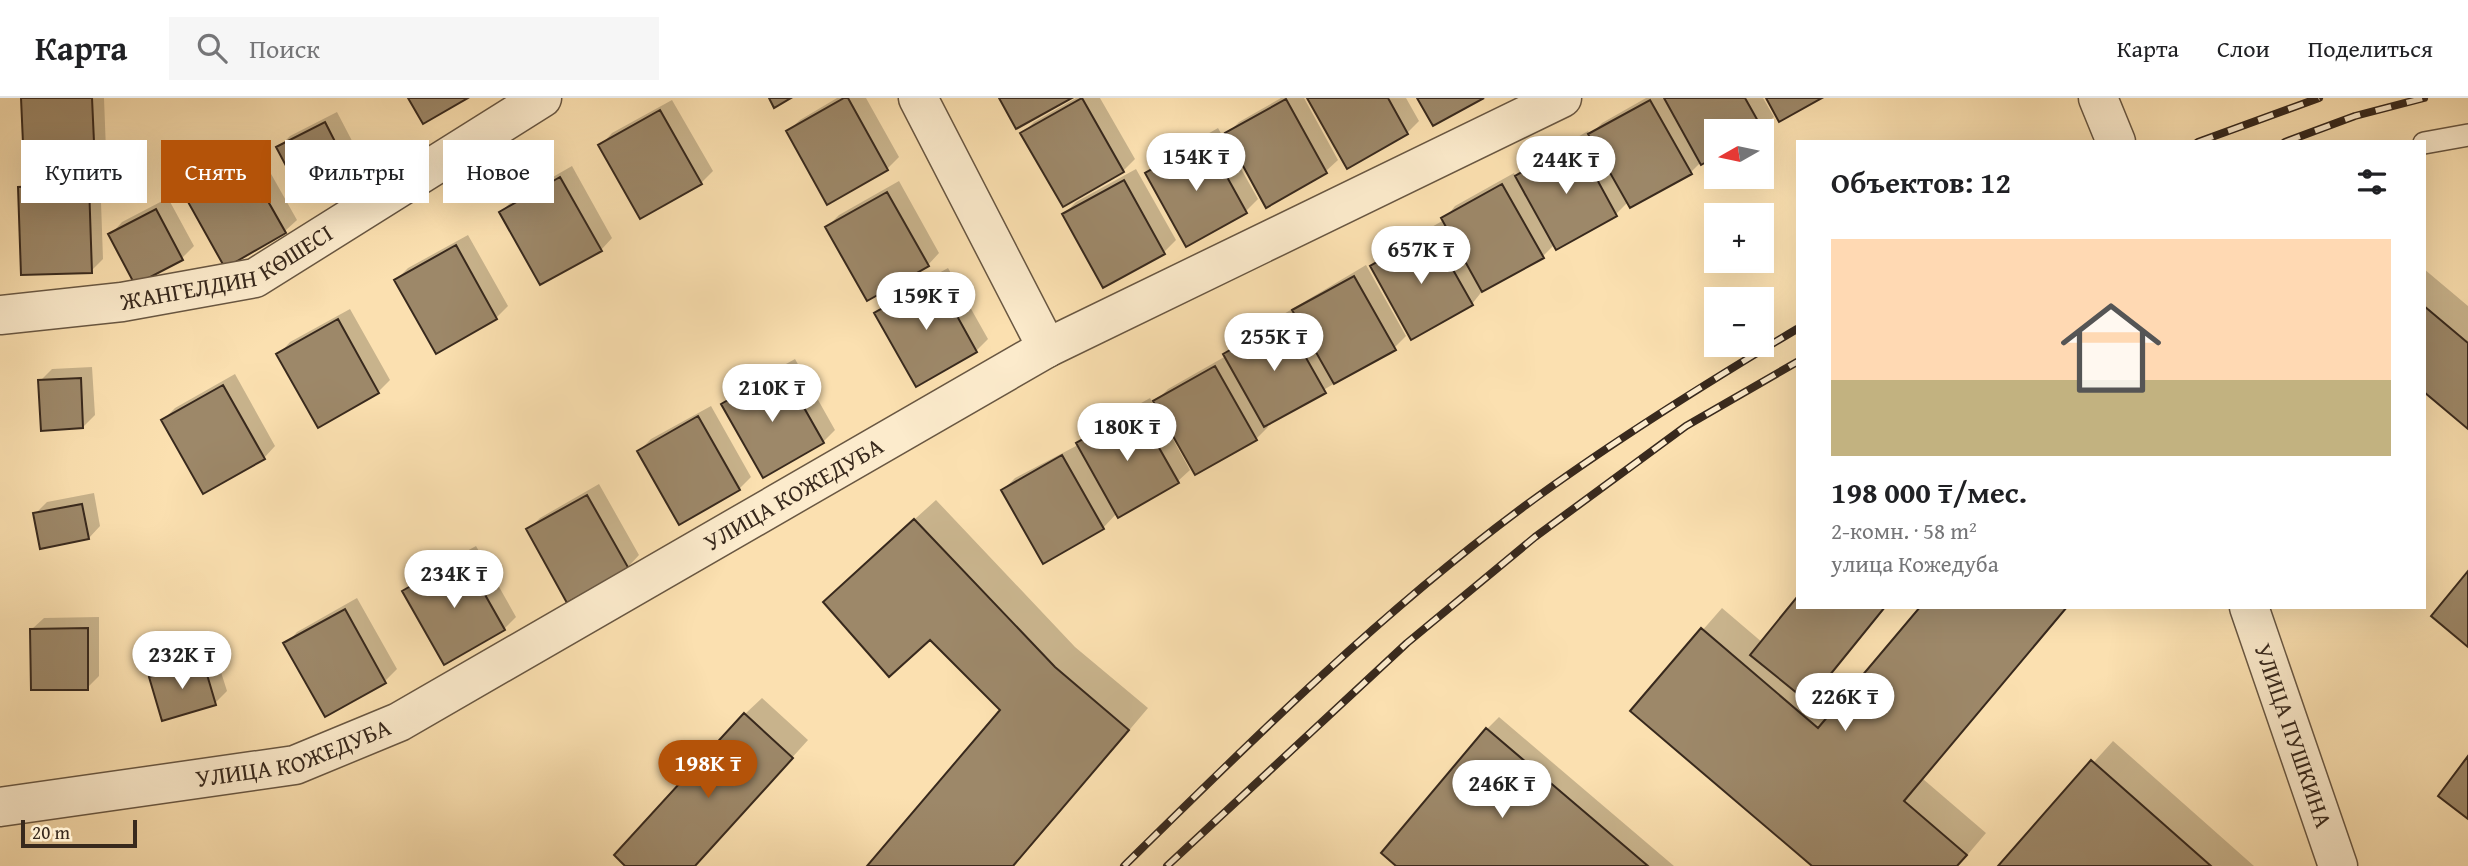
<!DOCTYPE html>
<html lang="ru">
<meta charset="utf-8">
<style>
body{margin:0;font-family:"Gentium Book Plus",serif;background:#f6f6f6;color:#202124;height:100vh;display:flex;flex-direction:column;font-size:26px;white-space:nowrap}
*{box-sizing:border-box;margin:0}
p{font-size:23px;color:#757577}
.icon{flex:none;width:38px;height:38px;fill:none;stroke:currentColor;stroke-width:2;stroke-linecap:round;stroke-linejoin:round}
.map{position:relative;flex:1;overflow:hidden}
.drawer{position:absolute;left:1796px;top:42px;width:630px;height:469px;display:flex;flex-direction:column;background:#fff;border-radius:0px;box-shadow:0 7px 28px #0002}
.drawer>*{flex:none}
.top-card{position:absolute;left:21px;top:42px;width:665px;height:63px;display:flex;gap:14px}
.needle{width:46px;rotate:261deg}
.tools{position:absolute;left:1704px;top:21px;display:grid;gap:14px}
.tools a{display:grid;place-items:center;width:70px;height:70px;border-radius:0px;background:#fff;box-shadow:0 7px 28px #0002;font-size:35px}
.scale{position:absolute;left:21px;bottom:18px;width:116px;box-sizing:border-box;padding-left:7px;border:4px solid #38291d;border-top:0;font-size:19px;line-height:24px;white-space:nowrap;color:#38291d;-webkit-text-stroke:5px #fcebcc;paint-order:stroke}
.price{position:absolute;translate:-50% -60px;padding:0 16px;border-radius:24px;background:#fff;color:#222;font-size:23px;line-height:46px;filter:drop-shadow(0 2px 4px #0008)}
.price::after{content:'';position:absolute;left:50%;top:42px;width:21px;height:16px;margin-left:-10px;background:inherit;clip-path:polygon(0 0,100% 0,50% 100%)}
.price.current{background:#b45309;color:#fff}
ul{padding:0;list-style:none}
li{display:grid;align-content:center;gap:14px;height:371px;padding:0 35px}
li span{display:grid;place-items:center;height:217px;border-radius:0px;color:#555}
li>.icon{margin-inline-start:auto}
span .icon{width:126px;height:126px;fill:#fffc;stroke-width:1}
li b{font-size:30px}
h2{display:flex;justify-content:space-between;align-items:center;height:84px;padding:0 35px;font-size:30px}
.pill{padding:0 24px;border-radius:0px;background:#fff;box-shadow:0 7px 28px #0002;font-size:24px;line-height:63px}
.pill.current{background:#b45309;color:#fff}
header{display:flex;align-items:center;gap:42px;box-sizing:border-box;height:98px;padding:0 35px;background:#fff;border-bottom:2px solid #e0e0e0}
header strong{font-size:33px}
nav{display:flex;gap:38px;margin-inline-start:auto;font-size:24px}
.search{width:490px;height:63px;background:#f6f6f6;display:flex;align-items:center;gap:18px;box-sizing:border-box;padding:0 24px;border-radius:0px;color:#757577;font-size:26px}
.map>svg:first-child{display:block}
.shadow{fill:#0003}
.building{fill:#9d8869;stroke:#38291d;stroke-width:2}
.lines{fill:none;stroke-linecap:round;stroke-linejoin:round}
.service-casing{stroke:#695742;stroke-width:24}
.minor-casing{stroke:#695742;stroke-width:41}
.tertiary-casing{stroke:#695742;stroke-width:41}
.service{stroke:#fcebcc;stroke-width:21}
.minor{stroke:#fcebcc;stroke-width:38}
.tertiary{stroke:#fcebcc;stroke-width:38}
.rail-casing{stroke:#38291d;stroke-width:8}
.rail{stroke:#fcebcc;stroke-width:5;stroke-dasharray:16;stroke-linecap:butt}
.labels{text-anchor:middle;stroke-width:6;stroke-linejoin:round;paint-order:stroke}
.street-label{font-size:24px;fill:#38291d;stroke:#fcebcc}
</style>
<header>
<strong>Карта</strong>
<div class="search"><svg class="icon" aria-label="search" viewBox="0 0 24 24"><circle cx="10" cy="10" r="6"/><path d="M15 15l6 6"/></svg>Поиск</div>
<nav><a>Карта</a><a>Слои</a><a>Поделиться</a></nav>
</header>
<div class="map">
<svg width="2468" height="768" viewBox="0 0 2468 768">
<rect width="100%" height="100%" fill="#fbe0b0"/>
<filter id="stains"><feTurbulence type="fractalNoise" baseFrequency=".00286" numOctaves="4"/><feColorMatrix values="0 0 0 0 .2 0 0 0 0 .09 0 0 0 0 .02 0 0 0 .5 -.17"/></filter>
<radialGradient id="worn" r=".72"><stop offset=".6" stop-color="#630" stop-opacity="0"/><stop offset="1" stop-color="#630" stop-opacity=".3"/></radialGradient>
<!-- shadow -->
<path class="shadow" d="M23 0H104L106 52 94 64Z
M837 0H866L899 59 887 71 788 33 800 22Z
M1076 0H1100L1135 61 1123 73 1023 35 1034 24Z
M1281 0H1304L1338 62 1326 73 1267 107 1227 36 1239 24Z
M1309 0H1406L1419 23 1407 35Z
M1646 0H1763L1774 19 1758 33H1717L1702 63 1691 74 1628 104 1616 116 1557 150 1555 146 1543 158 1483 192 1472 206 1372 168 1384 156 1444 122 1455 108 1514 75 1516 79 1529 67 1588 33 1590 37 1602 25Z
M672 2 713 73 701 85 601 47 612 35Z
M337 14 362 62 350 74 278 50 290 38Z
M1218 30 1258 101 1246 113 1187 147 1147 76 1159 64Z
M257 51 297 122 285 133 185 96 197 84Z
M572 68 612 140 601 152 501 114 513 102Z
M1136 71 1176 142 1164 154 1104 188 1064 116 1076 104Z
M100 75 103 161 91 173 20 89 32 77Z
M899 83 939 155 928 167 827 129 839 117Z
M168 100 194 148 182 160 135 184 111 136 122 124Z
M468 137 508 208 496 220 396 182 408 170Z
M1366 167 1406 238 1394 250 1266 326 1268 329 1256 341 1156 303 1168 291 1226 258 1225 256 1237 244Z
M948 170 988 241 976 253 876 215 888 203Z
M2424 171 2468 208V328L2424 291Z
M350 211 390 282 378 294 279 256 290 244Z
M795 261 835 332 823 344 723 306 735 294Z
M92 269 95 317 83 329 40 283 52 271Z
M235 276 275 348 264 360 163 322 175 310Z
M1150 300 1190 372 1178 383 1117 415 1103 430 1003 392 1015 380 1076 348 1090 334Z
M711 308 751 379 739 391 639 353 651 341Z
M599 386 639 457 628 469 528 432 540 420Z
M94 395 100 428 89 440 35 416 47 404Z
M936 402 1075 549 1148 610 1014 768H869L1002 612 930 540 845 484Z
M476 448 516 519 504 531 404 493 416 481Z
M357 500 397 571 385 583 326 617 286 546 297 534Z
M1797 502V509H1886L1818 592 1838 609 1922 509H2068L1923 681 1986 735 1958 768H1815L1632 613 1722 510 1763 545Z
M99 519V578L87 590 32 531 44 520Z
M214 552 227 593 215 605 151 579 163 567Z
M762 600 808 642 694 768H628L745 616Z
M1499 619 1674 768H1399L1487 631Z
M2113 643 2254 768H2000Z"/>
<!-- building -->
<path class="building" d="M21 0H92L95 66 24 68Z
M408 0H468L423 26Z
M769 0H791L774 10Z
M844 0H848L888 72 827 107 786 33Z
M999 0H1072L1016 31Z
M1082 0 1124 74 1063 109 1020 35Z
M1307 0H1388L1408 36 1347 71Z
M1417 0H1484L1433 28Z
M1664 0H1745L1763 32 1717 33V58L1701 67Z
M1766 0H1822L1779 24Z
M1286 1 1327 75 1266 110 1225 35Z
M1650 2 1692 76 1630 110 1588 36Z
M660 12 702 86 640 121 598 47Z
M325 24 351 75 303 100 276 49Z
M1206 41 1247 115 1186 149 1145 75Z
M1576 43 1617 118 1556 152 1515 78Z
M244 61 286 135 225 170 183 95Z
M560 79 602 153 540 187 499 114Z
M1124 82 1165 156 1103 190 1062 116Z
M89 86 92 175 21 177 18 89Z
M1502 86 1544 160 1482 194 1441 120Z
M887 94 929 168 867 203 825 129Z
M156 111 183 162 135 187 108 136Z
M1431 133 1473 207 1411 242 1370 168Z
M456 147 497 221 436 256 394 182Z
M1354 178 1396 252 1334 286 1292 212Z
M936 180 977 254 916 289 874 215Z
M2424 208 2468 245V331L2424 294Z
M338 221 379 295 318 330 276 256Z
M1284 221 1326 295 1264 329 1223 256Z
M1215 268 1257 342 1195 377 1153 303Z
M782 271 824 345 763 380 721 306Z
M81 280 83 330 41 333 38 282Z
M223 287 265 361 203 396 161 322Z
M1137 311 1179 385 1118 420 1076 345Z
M698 318 740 392 679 427 637 353Z
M1062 357 1104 431 1043 466 1001 392Z
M587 397 629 471 567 505 526 431Z
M82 406 89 441 40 451 33 415Z
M914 421 1055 569 1129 632 1013 768H867L1000 612 930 542 889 579 823 504Z
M463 458 505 532 444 567 402 493Z
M2468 473V549L2431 518Z
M1797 499V509H1885L1808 604 1750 557Z
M1920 509H2067L1904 703 1967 757 1957 768H1812L1630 613 1701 530 1818 630Z
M345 511 386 585 325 619 283 545Z
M88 530V592H31L30 531Z
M203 563 216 607 162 623 149 579Z
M744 615 793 660 695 768H625L614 757Z
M1486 630 1648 768H1396L1381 755Z
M2468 658V721L2438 698Z
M2091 662 2211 768H1998Z"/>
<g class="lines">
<!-- service casing -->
<g class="service-casing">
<path id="service" d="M2424 45 2468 37"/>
</g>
<!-- minor casing -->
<g class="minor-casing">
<g id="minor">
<path d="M918 0 1047 250"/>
<path id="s1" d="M0 217 122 204 255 180 542 0"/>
<path id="s2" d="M0 709 295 667 399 624 1047 250 1562 0"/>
</g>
</g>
<!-- tertiary casing -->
<g class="tertiary-casing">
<g id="tertiary">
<path d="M2098 0 2116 44"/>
<path id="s3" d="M2249 509 2338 768"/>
</g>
</g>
<!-- service -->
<use href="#service" class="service"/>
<!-- minor -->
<use href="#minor" class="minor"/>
<!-- tertiary -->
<use href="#tertiary" class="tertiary"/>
<!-- rail casing -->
<g class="rail-casing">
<path id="rail" d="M2198 44 2319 0
M2285 44 2355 18 2424 0
M1124 768C1251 643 1379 516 1522 410 1610 345 1703 287 1797 231
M1167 768 1407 545 1535 439 1686 328 1797 264"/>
</g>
<!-- rail -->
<use href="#rail" class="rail"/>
</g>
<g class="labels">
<!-- street labels -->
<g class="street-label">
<text dy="8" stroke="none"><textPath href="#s1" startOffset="234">ЖАНГЕЛДИН КӨШЕСІ</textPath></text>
<text dy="8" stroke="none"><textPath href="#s2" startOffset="866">УЛИЦА КОЖЕДУБА</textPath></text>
<text dy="8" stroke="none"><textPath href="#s3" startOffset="136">УЛИЦА ПУШКИНА</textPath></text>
<text dy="8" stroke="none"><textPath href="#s2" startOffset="299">УЛИЦА КОЖЕДУБА</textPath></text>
</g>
</g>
<rect width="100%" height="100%" filter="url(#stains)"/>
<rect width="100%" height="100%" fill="url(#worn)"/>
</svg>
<div class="tools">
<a><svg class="needle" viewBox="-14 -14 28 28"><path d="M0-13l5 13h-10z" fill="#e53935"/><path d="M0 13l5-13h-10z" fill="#757577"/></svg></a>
<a>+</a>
<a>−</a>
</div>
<div class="scale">20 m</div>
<b class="price" style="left:1196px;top:95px">154K ₸</b>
<b class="price" style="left:1566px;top:98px">244K ₸</b>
<b class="price" style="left:1421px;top:188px">657K ₸</b>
<b class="price" style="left:926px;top:234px">159K ₸</b>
<b class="price" style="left:1274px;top:275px">255K ₸</b>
<b class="price" style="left:772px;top:326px">210K ₸</b>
<b class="price" style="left:1127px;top:365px">180K ₸</b>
<b class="price" style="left:454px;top:512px">234K ₸</b>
<b class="price" style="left:182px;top:593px">232K ₸</b>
<b class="price" style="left:1845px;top:635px">226K ₸</b>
<b class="price current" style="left:708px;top:702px">198K ₸</b>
<b class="price" style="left:1502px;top:722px">246K ₸</b>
<div class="top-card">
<a class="pill">Купить</a>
<a class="pill current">Снять</a>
<a class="pill">Фильтры</a>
<a class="pill">Новое</a>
</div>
<section class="drawer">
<h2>Объектов: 12<svg class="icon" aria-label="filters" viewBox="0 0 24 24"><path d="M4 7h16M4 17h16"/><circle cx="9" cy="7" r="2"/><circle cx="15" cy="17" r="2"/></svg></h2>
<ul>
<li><span style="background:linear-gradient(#ffd9b3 65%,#c2b280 0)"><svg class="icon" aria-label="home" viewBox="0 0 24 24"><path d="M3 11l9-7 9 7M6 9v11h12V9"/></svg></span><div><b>198 000 ₸/мес.</b><p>2-комн. · 58 m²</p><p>улица Кожедуба</p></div></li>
</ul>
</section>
</div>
